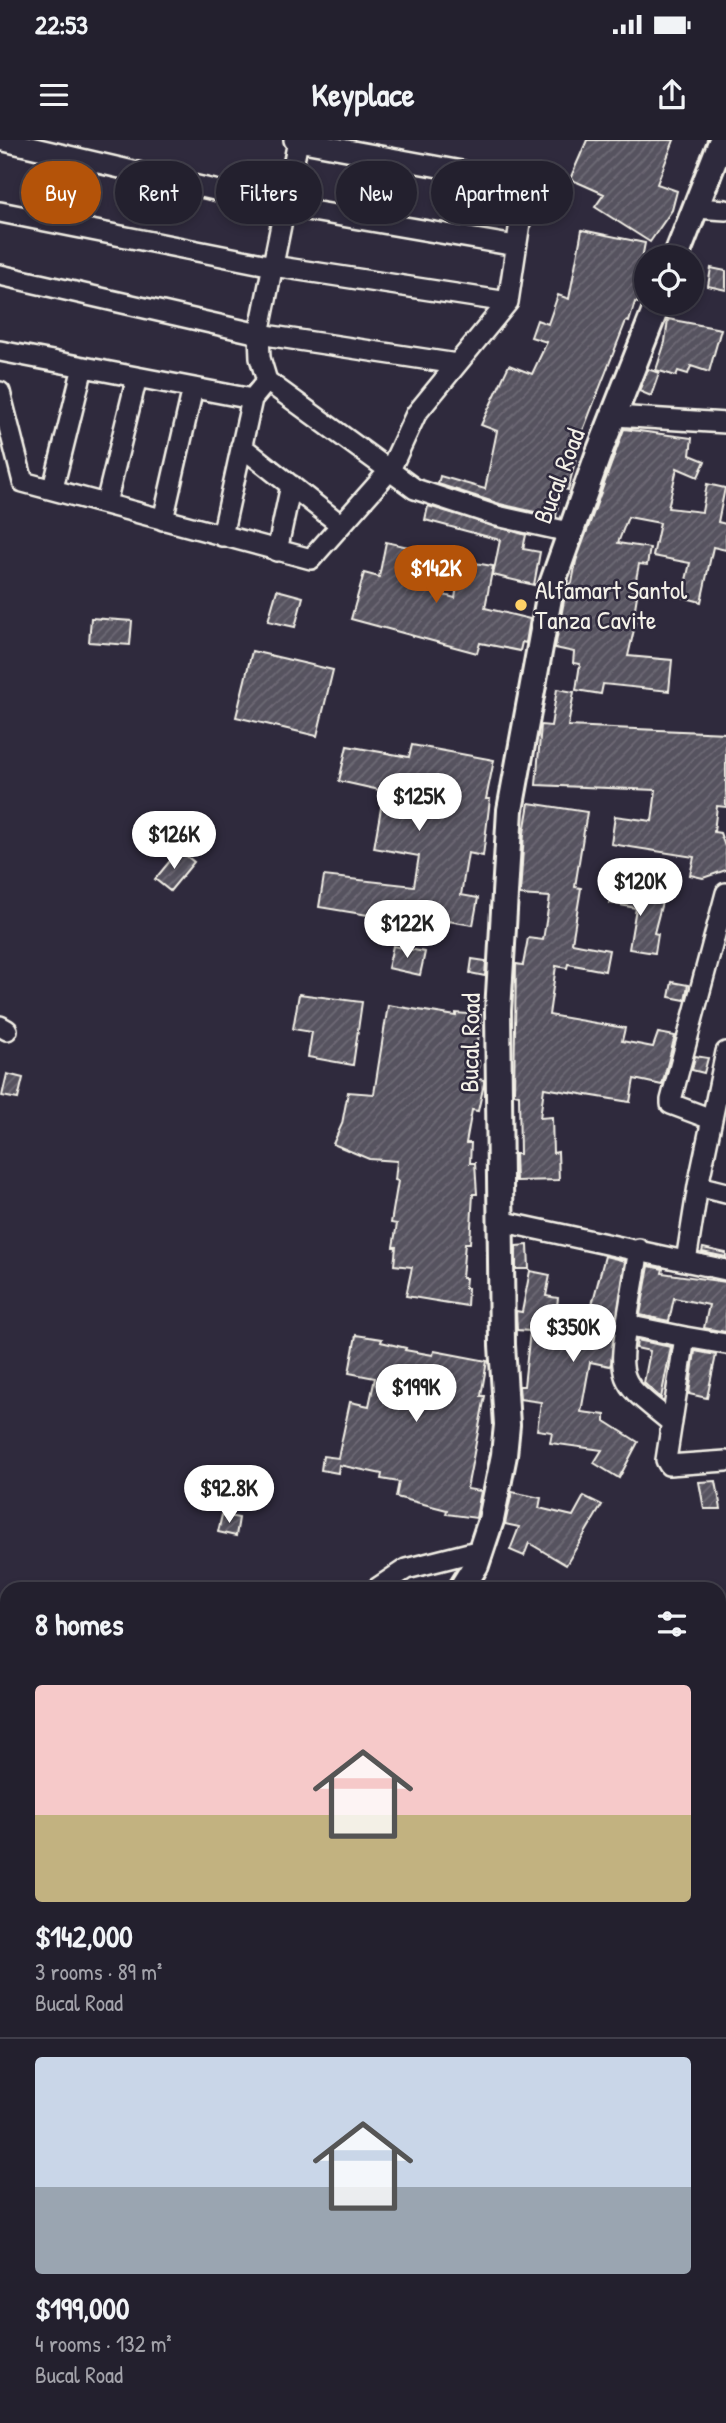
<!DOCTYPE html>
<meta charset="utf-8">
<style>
body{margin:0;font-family:"Patrick Hand",sans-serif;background:#2b2836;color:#f1f3f6;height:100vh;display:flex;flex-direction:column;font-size:26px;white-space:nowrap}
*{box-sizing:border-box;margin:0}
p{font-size:23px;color:#a3a3aa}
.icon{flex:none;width:38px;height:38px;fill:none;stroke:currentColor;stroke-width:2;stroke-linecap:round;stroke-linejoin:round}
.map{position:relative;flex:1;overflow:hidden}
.panel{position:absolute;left:0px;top:1442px;width:726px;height:842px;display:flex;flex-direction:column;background:#23202e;border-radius:21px 21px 0 0;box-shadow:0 4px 10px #0003,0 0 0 2px #403e4a}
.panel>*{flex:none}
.guide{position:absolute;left:21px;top:21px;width:684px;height:63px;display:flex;gap:14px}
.tools{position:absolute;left:634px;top:105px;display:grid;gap:14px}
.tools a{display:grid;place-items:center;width:70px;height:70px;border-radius:50%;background:#23202e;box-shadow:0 4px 10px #0003,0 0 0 2px #403e4a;font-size:35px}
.price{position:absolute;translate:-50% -60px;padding:0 16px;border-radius:24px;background:#fff;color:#222;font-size:23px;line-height:46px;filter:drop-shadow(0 2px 4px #0008)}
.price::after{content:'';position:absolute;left:50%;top:42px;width:21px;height:16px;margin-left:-10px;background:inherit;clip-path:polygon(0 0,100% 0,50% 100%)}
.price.active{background:#b45309;color:#fff}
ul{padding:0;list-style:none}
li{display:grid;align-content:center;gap:14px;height:371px;padding:0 35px}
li+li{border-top:2px solid #403e4a}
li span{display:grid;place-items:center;height:217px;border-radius:7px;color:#555}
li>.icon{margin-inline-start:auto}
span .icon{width:126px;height:126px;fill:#fffc;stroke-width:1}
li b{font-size:30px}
h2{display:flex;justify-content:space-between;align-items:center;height:84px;padding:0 35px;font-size:30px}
.pill{padding:0 24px;border-radius:32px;background:#23202e;box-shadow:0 4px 10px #0003,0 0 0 2px #403e4a;font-size:24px;line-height:63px}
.pill.active{background:#b45309;color:#fff}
.status{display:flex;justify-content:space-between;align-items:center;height:49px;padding:0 35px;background:#23202e;direction:ltr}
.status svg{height:19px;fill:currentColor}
header{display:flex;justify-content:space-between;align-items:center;height:91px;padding:0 35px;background:#23202e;font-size:32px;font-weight:700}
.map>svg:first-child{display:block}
.water{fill:#6a6670;stroke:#a19ea0;stroke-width:2}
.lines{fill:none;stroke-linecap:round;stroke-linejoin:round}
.stream{stroke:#a19ea0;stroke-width:5}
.building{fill:url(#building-hatch);stroke:#f4f1e8;stroke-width:2}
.minor-casing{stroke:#f4f1e8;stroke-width:24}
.tertiary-casing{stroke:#f4f1e8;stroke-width:30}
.minor{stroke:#2f2a3d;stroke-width:19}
.tertiary{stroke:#2f2a3d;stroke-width:24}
.poi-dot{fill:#ffd166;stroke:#2f2a3d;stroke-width:2.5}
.labels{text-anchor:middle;stroke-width:5;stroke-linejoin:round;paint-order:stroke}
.street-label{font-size:26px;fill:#f4f1e8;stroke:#2f2a3d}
.poi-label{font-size:26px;fill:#f4f1e8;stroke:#2f2a3d;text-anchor:start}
</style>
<div class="status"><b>22:53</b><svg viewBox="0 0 49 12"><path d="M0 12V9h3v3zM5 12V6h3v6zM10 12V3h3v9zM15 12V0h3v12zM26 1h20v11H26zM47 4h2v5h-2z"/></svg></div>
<header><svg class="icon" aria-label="menu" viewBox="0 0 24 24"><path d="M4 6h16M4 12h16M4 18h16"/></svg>Keyplace<svg class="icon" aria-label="share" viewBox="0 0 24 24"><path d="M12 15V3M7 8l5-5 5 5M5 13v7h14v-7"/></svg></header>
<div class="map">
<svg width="726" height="2283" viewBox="0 0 726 2283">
<defs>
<pattern id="building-hatch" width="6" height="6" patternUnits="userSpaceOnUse" patternTransform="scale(1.75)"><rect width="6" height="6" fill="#56525f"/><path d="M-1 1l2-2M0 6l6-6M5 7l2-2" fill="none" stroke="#6f6b76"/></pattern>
</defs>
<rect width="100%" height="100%" fill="#2f2a3d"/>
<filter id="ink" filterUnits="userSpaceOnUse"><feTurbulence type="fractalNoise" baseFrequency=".0143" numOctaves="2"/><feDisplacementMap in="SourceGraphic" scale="14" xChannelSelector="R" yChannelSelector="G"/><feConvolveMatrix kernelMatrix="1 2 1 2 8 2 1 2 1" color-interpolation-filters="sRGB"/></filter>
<g filter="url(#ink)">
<!-- water -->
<path class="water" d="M726 2132V2212L719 2228V2141Z
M672 2277H713L717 2283H672Z"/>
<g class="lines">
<!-- stream -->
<path class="stream" d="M25 2283 40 2277"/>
</g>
<!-- building -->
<path class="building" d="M587 0H674L657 44 677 51 672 70 650 102 595 67 604 54 570 39Z
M582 90 645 103 638 139 643 140 638 163 635 162 629 182 626 181 582 293 568 350 561 348 556 377 500 364 438 344 440 336 485 349 497 291 481 285 509 225 532 234 547 202 531 197 537 180 548 184 558 155 569 159Z
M711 128 726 131V150L708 146Z
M668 179 721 189 709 232 691 226 688 234 678 231 676 236 656 230 665 202Z
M648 229 659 233 651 256 639 251Z
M624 289 692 298 690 315 705 321 698 337 677 328 668 368 702 372 707 344 725 348 718 382 726 384V410L713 407 701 462 682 457 690 423 653 416 660 383 628 377 618 403 650 408 647 425 639 424 633 455 637 456 633 480 636 481 628 516 672 520 669 551 603 544 601 554 576 550 580 524 573 523 574 512 555 508 567 445 572 443 576 421Z
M428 366 526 395 523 409 540 412 534 445 493 435 500 400 425 380Z
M386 402 426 411 418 448 455 458 462 421 493 426 485 468 530 479 526 503 522 502 520 511 480 503 477 513 351 479 364 433 379 437Z
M277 450 303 457 295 487 268 481Z
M91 478 132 481 130 505 89 502Z
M252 511 333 530 317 596 236 577Z
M557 549 574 552 568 586 726 593V667L717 666 714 692 720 693 726 709V730L703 738 690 735 694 717 611 704 615 676 652 681 656 650 536 645 541 585 551 586Z
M412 605 494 620 486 659H490L483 716 468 713 461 755 478 758 473 785 430 778 429 785 319 767 324 736 414 746 419 716 374 708 384 651 339 641 347 606 409 617Z
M529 663 587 672 575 747 581 748 572 803 609 810 605 831 568 824 567 828 556 826 549 875 625 888 622 901 653 907 658 893 675 896 662 945 634 939 630 962 544 948 540 978 552 977 553 1013 558 1012 559 1040 516 1041 515 1014H520L519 955 514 954 516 824 523 825 528 798 543 800 550 757 520 755 524 693Z
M179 710 194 722 170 751 155 739Z
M614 746 643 753 642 758 662 762 654 793 658 794 655 813 629 809 636 768 610 763Z
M393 806 425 812 420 835 388 828Z
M472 819 486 821 485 836 470 833Z
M672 842 688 845 685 860 669 857Z
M299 854 362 862 353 925 308 917 312 892 293 889Z
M388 865 456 876V873L481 875 476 920 479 921 478 939 484 940V944L478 971 472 970 466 1003H471L470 1023H475L477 1054H473L470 1103H465L462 1138H466L465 1148H468L467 1166 406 1156 412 1127 394 1125 396 1107H393L397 1084 391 1083 398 1041 395 1040 397 1021 369 1019 333 1004 342 984 348 952 374 954Z
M695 916 708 918 704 933 692 930Z
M7 934 23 938 18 959 2 956Z
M528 1105 529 1129H516V1106Z
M703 1108 726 1113V1117L702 1112Z
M605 1116 625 1121 611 1223 610 1226 590 1222 581 1272 605 1275V1281L638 1302 619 1338 594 1323 602 1310 550 1303 552 1292 537 1290 541 1262 520 1259 519 1246H524L530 1191 517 1190 516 1171 522 1172 530 1131 550 1135 546 1156 558 1158 557 1166 590 1172Z
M649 1126 663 1129 662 1133 726 1142V1192L704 1188 709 1165 674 1158 669 1181 640 1175Z
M356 1195 382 1199 381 1202 406 1208 405 1210 433 1215 434 1211 487 1221 481 1256H485L467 1349 481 1351 476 1378 446 1374 447 1370 396 1357 399 1342 381 1339 382 1334 339 1325 338 1333 321 1330 323 1316 338 1318 350 1262 369 1266 375 1238 349 1233Z
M637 1200 671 1207 661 1258 644 1243 650 1211 636 1208Z
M695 1211 716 1215 707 1258 689 1254Z
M716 1341 721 1369H704L699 1342Z
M512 1352 541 1358 539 1368 573 1376 584 1356 602 1365 566 1425 529 1403 524 1416 510 1410 519 1387 505 1384Z
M222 1375 239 1378 236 1396 218 1392Z"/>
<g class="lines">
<!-- minor casing -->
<g class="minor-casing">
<path id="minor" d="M0 0 283 66 516 106
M294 0 298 1 259 194 260 218 267 241 415 349 497 376 569 392
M695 68 726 70
M0 72 273 126 508 162
M0 135 259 194 457 224
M0 211 252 259 267 241
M0 252 23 342 311 419 390 330 416 274 508 162 526 43 298 1
M615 276 726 283
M241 306 341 385
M53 348 83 227
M106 363 137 237
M163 380 193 248
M222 396 252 259
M277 411 291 345
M0 886 7 890
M711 979 671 964V960L726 753
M698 1046 726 1053
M500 1081 726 1130
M639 1109 627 1181 636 1187 685 1197
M686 1121 698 1046 726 912
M627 1181C616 1246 624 1243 672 1283
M726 1204 685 1197 666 1320 669 1325 726 1321
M376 1449 406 1429 481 1410
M719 1506 726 1496
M719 1579 726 1587"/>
</g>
<!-- tertiary casing -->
<g class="tertiary-casing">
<path id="tertiary" d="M676 117 722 0
M461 1449 476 1425 491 1380 504 1315 507 1285 502 1205 498 871 510 670 551 447 598 315 658 163
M0 2074 7 2060"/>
</g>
<!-- minor -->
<use href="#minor" class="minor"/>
<!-- tertiary -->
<use href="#tertiary" class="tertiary"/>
</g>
</g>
<!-- markers -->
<circle class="poi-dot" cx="521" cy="465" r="7"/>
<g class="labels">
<!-- street labels -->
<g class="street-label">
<text transform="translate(559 336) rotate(-69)" y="9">Bucal Road</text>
<text transform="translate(470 903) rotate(-89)" y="9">Bucal Road</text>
</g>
<!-- poi labels -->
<g class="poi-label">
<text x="535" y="459">Alfamart Santol<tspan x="535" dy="30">Tanza Cavite</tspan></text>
</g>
</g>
</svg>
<div class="tools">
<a><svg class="icon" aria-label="locate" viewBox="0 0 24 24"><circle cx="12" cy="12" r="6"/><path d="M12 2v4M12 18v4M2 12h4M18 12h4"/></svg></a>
</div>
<b class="price active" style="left:436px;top:465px">$142K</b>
<b class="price" style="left:419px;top:693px">$125K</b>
<b class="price" style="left:174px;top:731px">$126K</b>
<b class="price" style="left:640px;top:778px">$120K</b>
<b class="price" style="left:407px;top:820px">$122K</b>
<b class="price" style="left:573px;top:1224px">$350K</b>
<b class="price" style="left:416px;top:1284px">$199K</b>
<b class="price" style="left:229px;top:1385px">$92.8K</b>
<div class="guide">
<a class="pill active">Buy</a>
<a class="pill">Rent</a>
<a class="pill">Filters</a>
<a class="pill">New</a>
<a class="pill">Apartment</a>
</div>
<section class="panel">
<h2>8 homes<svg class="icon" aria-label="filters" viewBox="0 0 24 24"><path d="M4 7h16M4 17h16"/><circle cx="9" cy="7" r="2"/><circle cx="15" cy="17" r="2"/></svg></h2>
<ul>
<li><span style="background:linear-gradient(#f6c9c9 60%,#c2b280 0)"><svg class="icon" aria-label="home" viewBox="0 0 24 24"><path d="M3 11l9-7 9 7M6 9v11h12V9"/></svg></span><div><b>$142,000</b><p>3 rooms · 89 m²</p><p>Bucal Road</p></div></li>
<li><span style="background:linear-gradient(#c9d6e8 60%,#9aa5b1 0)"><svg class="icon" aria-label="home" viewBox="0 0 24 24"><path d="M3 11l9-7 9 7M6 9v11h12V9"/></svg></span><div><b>$199,000</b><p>4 rooms · 132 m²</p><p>Bucal Road</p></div></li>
</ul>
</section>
</div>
